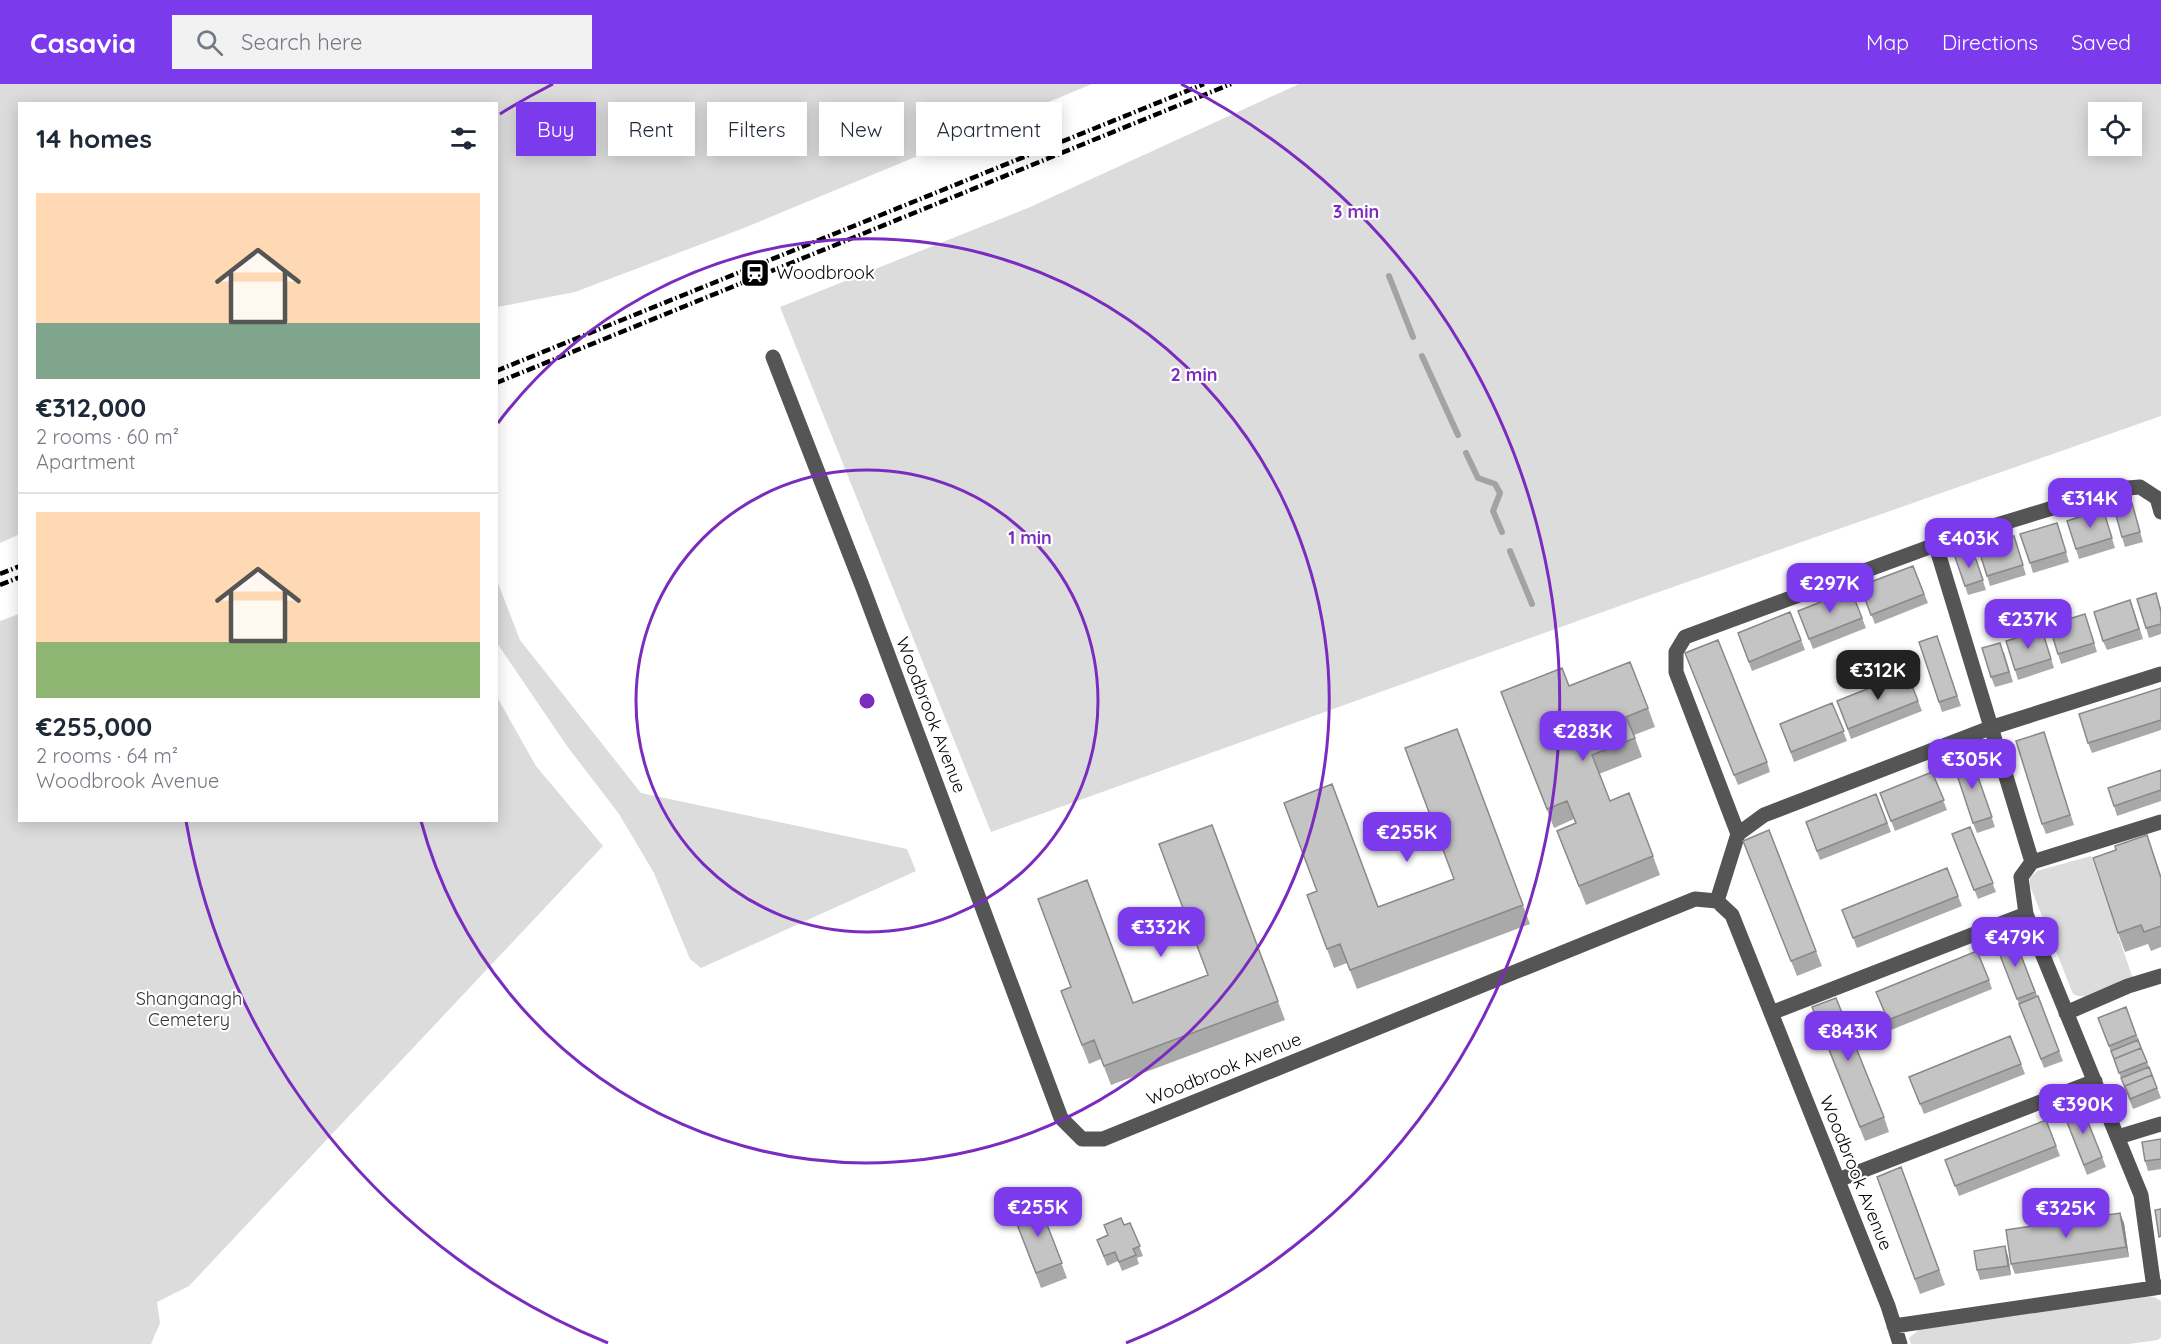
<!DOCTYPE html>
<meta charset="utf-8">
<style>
body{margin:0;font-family:Quicksand,sans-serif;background:#f2f2f3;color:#1f2937;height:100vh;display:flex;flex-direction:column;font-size:22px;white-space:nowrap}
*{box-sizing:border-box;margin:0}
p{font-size:20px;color:#747a83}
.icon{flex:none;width:33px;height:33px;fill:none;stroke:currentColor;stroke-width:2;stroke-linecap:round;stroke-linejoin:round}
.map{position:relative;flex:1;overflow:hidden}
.drawer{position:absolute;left:18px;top:18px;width:480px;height:720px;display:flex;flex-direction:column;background:#fff;border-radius:0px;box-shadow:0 3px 15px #0003}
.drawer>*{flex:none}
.top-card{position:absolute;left:516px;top:18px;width:570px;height:54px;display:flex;gap:12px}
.controls{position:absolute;left:2088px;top:18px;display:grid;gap:12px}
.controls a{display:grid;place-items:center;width:54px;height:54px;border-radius:0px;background:#fff;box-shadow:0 3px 15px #0003;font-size:30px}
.price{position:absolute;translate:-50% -51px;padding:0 14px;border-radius:12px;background:#7c3aed;color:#fff;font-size:20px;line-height:39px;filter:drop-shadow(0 2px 3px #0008)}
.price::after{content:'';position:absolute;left:50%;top:36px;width:18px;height:14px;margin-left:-9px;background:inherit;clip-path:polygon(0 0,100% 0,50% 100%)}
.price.active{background:#222;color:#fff}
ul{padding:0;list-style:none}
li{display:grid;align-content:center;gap:12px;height:318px;padding:0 18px}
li+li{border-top:2px solid #e0e1e3}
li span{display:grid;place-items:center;height:186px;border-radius:0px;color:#555}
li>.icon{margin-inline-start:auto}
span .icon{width:108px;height:108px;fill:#fffc;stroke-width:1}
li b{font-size:26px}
h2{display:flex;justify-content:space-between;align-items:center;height:72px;padding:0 18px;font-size:26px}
.pill{padding:0 21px;border-radius:0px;background:#fff;box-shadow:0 3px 15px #0003;font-size:21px;line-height:54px}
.pill.active{background:#7c3aed;color:#fff}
header{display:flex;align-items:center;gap:36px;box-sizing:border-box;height:84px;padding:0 30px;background:#7c3aed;color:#fff}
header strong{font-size:28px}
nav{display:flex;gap:33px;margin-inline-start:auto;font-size:21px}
.search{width:420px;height:54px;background:#f2f2f3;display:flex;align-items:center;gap:15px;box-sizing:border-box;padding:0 21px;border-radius:0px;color:#747a83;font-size:22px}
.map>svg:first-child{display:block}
.green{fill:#dcdcdc;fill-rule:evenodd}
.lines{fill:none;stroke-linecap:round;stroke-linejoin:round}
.stream{stroke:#a3a3a3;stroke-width:6}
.minor{stroke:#555;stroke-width:15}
.rail{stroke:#000;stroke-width:4.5;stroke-dasharray:9 3 1.5 3;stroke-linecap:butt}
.wall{fill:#a9a9a9}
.shaded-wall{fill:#898989}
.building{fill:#c4c4c4;stroke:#898989;stroke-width:1.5}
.ring{fill:none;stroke:#7b2cbf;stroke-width:3}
.labels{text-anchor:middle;stroke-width:4.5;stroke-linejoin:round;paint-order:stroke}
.poi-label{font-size:18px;fill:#000;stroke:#fff;text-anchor:start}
.street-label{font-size:18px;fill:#000;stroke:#fff}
.park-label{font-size:18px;fill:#333;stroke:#fff}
.centre{fill:#7b2cbf;stroke:#fff;stroke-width:3}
.ring-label{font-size:18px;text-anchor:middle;font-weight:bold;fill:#7b2cbf;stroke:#fff;stroke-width:4.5;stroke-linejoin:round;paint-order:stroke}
</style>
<header>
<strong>Casavia</strong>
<div class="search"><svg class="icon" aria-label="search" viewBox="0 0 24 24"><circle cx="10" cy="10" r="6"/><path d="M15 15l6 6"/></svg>Search here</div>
<nav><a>Map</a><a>Directions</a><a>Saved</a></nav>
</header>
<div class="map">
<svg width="2161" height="1260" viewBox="0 0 2161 1260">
<rect width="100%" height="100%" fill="#fff"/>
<!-- green -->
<path class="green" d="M0 0H1092L744 144 575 208 497 223 496 20H20V450L0 459Z
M1299 0H2161V332L1636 516 991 748 780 223 1028 124ZM2098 28H2132V62H2098Z
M496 494 520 556 641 709 907 765 916 787 701 884 690 875 654 789 619 730 567 662 497 559Z
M19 530 20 736H496L497 613 536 682 603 762 189 1202 157 1218 160 1239 151 1260H0V537Z
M2091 772 2133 895C2117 901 2089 919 2073 910L2030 802V794L2037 787Z
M2147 1212 2154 1213 2161 1217V1253L2158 1256 2129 1260H1911L1909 1254 1921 1244Z"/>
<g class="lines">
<!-- stream -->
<path class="stream" d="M1389 192 1413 253
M1422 272 1458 351
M1466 369 1478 394 1495 400 1500 409 1493 427 1502 448
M1510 467 1532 520"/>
<!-- minor -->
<path class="minor" d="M773 273 863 504 1061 1034 1082 1055H1103L1695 815 1717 817 1732 831 1888 1222 1900 1260
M1936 462 2032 778 2021 793 2026 830 2141 1111 2154 1204 2161 1203
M1738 750 1676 588V568L1685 553 1954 454 2115 405 2140 403 2157 414 2161 428
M2032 778 2161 738
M1717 817 1738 750 1764 731 1990 644 2161 590
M1771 929 2026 830
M2066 929 2128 902 2161 892
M2118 1053 2161 1040
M1838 1096 2095 997
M1894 1242 2154 1204"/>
<!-- rail -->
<path class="rail" d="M496 287 1204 0
M496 299 1231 0
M0 490 20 482
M0 501 20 493"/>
</g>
<!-- wall -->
<path class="wall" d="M2132 419 2143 458 2125 463 2122 453Z
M2103 425 2115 464 2079 475 2076 465Z
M2057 439 2069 478 2033 489 2030 479Z
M2014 452 2026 491 1990 502 1987 492Z
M1973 467 1986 506 1968 511 1965 502Z
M1913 482 1928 519 1875 540 1860 502Z
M1851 506 1866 544 1813 565 1798 527Z
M2156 509 2161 525V550L2149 554 2146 544Z
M2134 526 2143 555 2107 566 2103 557Z
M1790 528 1805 566 1752 587 1738 549Z
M2088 539 2097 568 2061 580 2058 570Z
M1937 552 1961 622 1942 628 1919 558Z
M2045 556 2054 584 2018 596 2015 586Z
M2004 568 2013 598 1995 603 1991 593Z
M1685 569 1767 678 1770 688 1738 701Z
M1907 589 1922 627 1851 655 1837 617Z
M1569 602 1648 624 1655 643 1634 651 1642 673 1599 690 1610 717 1653 772 1660 791 1586 821 1557 747 1575 740 1574 735 1554 744 1501 608Z
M2161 604V646L2092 669 2088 659Z
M1832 619 1847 657 1794 678 1780 640Z
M1457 645 1530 840 1357 905 1347 879 1334 884 1307 811 1378 823 1454 795Z
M2044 648 2074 741 2046 750 2042 740Z
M1971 673 1995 743 1977 749 1973 739Z
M2161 686V717L2117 732 2114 722Z
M1932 688 1947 726 1895 747 1880 709Z
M1876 710 1891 748 1820 776 1806 738Z
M1212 741 1285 936 1111 1001 1101 975 1089 980 1061 907 1133 919 1208 891Z
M1970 743 1996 808 1978 815 1952 750Z
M2147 751 2161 792V863L2151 867 2148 860 2125 868 2118 849 2116 766Z
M1743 757 1816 867 1822 882 1797 892Z
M1947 784 1962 822 1857 864 1842 826Z
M2014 853 2063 977 2044 984 1996 861Z
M1989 896 1992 905 1891 946 1876 908Z
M2126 923 2161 1014 2133 1025 2098 934Z
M1817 937 1884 1033 1889 1048 1865 1057Z
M2010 952 2025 990 1924 1030 1909 993Z
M2081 1021 2106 1083 2087 1091 2063 1028Z
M2046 1036 2060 1072 1959 1112 1945 1076Z
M2161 1055V1085L2148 1087 2145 1077Z
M1901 1083 1945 1201 1920 1210 1877 1093Z
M1039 1120 1067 1194 1041 1204 1013 1130Z
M1130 1139 1143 1172 1137 1174 1139 1180 1122 1187 1118 1177 1107 1182 1097 1156 1108 1151 1124 1141Z
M2124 1139 2129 1173 2015 1190 2011 1180Z
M2008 1172 2011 1191 1980 1196 1977 1186Z"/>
<!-- shaded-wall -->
<path class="shaded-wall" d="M2120 1129 2124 1139 2129 1173 2126 1163Z
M2005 1162 2008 1172 2011 1191 2008 1182Z"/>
<!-- building -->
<path class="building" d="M2132 419 2140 448 2122 453 2114 424Z
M2103 425 2112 454 2076 465 2067 437Z
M2057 439 2066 468 2030 479 2020 450Z
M2014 452 2023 481 1987 492 1978 463Z
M1973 467 1983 496 1965 502 1955 473Z
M1913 482 1924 510 1871 531 1860 502Z
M1851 506 1862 534 1809 555 1798 527Z
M2156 509 2161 528V540L2146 544 2137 515Z
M2130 516 2139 545 2103 557 2094 528Z
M1790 528 1801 556 1749 578 1738 549Z
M2085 530 2094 559 2058 570 2049 541Z
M2042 546 2051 575 2015 586 2006 557Z
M1937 552 1957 612 1939 618 1919 558Z
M1718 556 1767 678 1734 691 1685 569Z
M2000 559 2009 588 1991 593 1982 564Z
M1630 578 1648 624 1626 633 1635 654 1592 671 1610 717 1629 709 1653 772 1579 802 1557 747 1576 739 1567 717 1547 725 1501 608 1562 584 1569 602Z
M1907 589 1918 617 1848 645 1837 617Z
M2161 604V636L2088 659 2079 630Z
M1832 619 1844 647 1791 668 1780 640Z
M1457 645 1523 821 1350 886 1340 860 1327 865 1307 811 1317 807 1284 719 1332 700 1378 823 1454 795 1405 664Z
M2044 648 2070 731 2042 740 2016 657Z
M1971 673 1992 733 1973 739 1953 679Z
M2161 686V706L2114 722 2108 704Z
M1932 688 1944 716 1891 737 1880 709Z
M1876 710 1887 739 1817 767 1806 738Z
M1212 741 1278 917 1104 982 1094 956 1082 961 1061 907 1071 903 1038 815 1087 796 1133 919 1208 891 1159 760Z
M1970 743 1993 799 1974 806 1952 750Z
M1769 746 1816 867 1791 877 1743 757Z
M2147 751 2161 794V842L2144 848 2141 841 2118 849 2093 774 2116 766 2115 762Z
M1947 784 1958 812 1853 854 1842 826Z
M2014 853 2035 908 2017 915 1996 861Z
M1977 867 1989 896 1888 936 1876 908Z
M2038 912 2059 967 2041 975 2019 920Z
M1836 914 1884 1033 1860 1043 1812 923Z
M2126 923 2136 951 2109 962 2098 934Z
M2010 952 2021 980 1920 1020 1909 993Z
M2138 956 2141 964 2114 975 2116 980 2111 967Z
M2141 964 2147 978 2119 989 2114 975Z
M2149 983 2152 991 2125 1002 2126 1006 2121 994Z
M2152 991 2157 1004 2130 1015 2125 1002Z
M2081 1021 2102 1073 2084 1081 2063 1028Z
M2046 1036 2056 1062 1955 1102 1945 1076Z
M2161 1055V1075L2145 1077 2142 1058Z
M1901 1083 1939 1186 1915 1195 1877 1093Z
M1039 1120 1062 1179 1036 1189 1013 1130Z
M2161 1125V1152L2159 1153 2155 1126Z
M2120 1129 2126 1163 2011 1180 2006 1146Z
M1121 1134 1124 1141 1130 1139 1140 1162 1133 1165 1136 1171 1119 1178 1115 1168 1104 1172 1097 1156 1108 1151 1104 1141Z
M2005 1162 2008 1182 1977 1186 1974 1167Z"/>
<!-- distance rings -->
<g class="ring">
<circle cx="867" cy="617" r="231"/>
<path d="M498 339A462 462 0 1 1 421 737"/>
<path d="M608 1259A692 692 0 0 1 186 737M500 30A692 692 0 0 1 553 0M1181 0A692 692 0 0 1 1126 1259"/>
</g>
<!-- icons -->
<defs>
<g id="station-square" transform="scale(1.5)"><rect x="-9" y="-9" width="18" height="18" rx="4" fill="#000" stroke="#fff"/><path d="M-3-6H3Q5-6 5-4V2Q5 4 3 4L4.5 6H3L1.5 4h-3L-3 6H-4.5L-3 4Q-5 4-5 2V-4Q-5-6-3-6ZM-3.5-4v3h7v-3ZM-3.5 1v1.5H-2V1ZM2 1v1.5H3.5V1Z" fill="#fff"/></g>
</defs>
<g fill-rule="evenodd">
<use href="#station-square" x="755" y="189"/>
</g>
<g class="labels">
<!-- poi labels -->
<g class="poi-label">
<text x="776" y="195">Woodbrook</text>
</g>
<!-- street labels -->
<g class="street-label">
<text transform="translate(931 631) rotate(69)" y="6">Woodbrook Avenue</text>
<text transform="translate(1224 985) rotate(-22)" y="6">Woodbrook Avenue</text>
<text transform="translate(1856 1089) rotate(68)" y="6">Woodbrook Avenue</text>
</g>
<!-- park labels -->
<g class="park-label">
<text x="189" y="921">Shanganagh<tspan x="189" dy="21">Cemetery</tspan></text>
</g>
</g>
<circle cx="867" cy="617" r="9" class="centre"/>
<g class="ring-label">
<text x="1356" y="134">3 min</text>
<text x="1194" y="297">2 min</text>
<text x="1030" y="460">1 min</text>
</g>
</svg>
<div class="controls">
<a><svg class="icon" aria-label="locate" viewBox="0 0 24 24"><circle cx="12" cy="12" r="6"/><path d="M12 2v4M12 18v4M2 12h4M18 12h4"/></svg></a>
</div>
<b class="price" style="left:2090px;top:445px">€314K</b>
<b class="price" style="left:1969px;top:485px">€403K</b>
<b class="price" style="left:1830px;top:530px">€297K</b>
<b class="price" style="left:2028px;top:566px">€237K</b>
<b class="price active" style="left:1878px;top:617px">€312K</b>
<b class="price" style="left:1583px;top:678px">€283K</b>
<b class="price" style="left:1972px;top:706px">€305K</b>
<b class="price" style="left:1407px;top:779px">€255K</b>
<b class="price" style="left:1161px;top:874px">€332K</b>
<b class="price" style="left:2015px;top:884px">€479K</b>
<b class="price" style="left:1848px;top:978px">€843K</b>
<b class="price" style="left:2083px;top:1051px">€390K</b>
<b class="price" style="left:1038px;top:1154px">€255K</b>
<b class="price" style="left:2066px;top:1155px">€325K</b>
<div class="top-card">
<a class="pill active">Buy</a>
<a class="pill">Rent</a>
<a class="pill">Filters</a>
<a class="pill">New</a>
<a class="pill">Apartment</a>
</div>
<section class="drawer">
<h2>14 homes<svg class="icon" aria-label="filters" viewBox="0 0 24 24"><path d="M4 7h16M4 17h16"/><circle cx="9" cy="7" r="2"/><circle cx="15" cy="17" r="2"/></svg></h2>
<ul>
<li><span style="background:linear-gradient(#ffd9b3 70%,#7fa58c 0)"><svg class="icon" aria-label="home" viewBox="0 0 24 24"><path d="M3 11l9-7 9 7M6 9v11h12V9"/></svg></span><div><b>€312,000</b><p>2 rooms · 60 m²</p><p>Apartment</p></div></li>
<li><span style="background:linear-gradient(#ffd9b3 70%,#8fb573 0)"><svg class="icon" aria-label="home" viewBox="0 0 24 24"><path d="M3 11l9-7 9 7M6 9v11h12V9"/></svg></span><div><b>€255,000</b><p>2 rooms · 64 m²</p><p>Woodbrook Avenue</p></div></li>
</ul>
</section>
</div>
